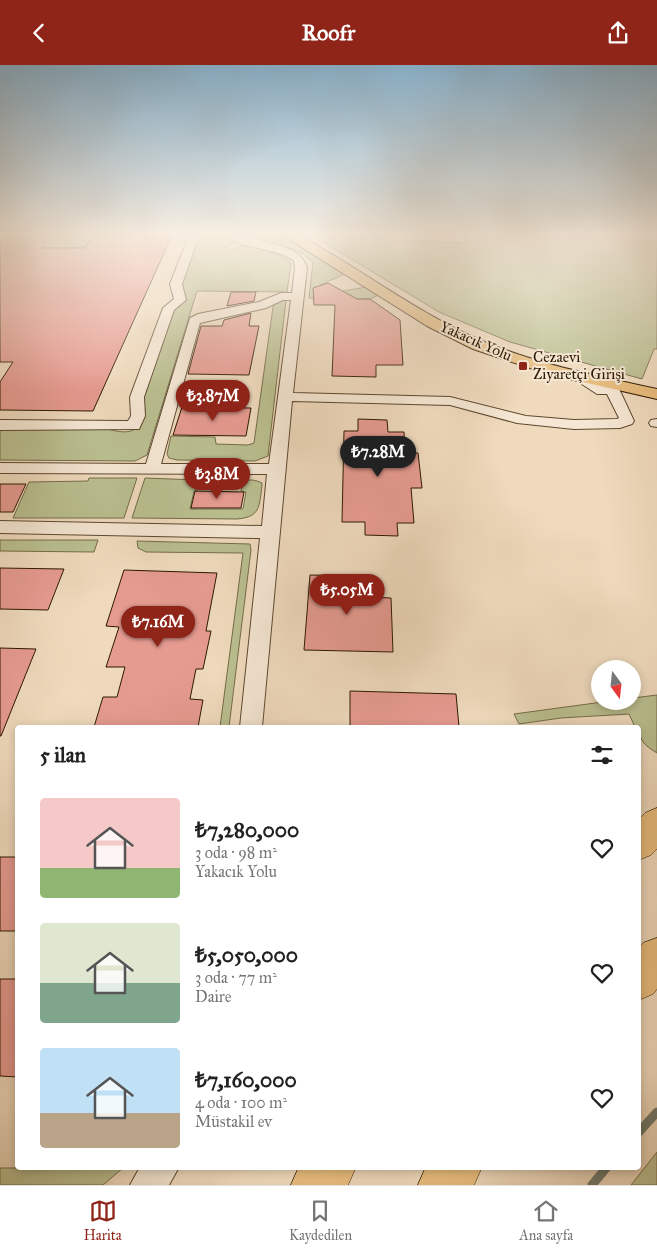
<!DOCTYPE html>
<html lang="tr">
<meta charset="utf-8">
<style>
body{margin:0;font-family:"IM FELL Great Primer",serif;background:#f6f6f6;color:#222;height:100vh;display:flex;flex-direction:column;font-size:19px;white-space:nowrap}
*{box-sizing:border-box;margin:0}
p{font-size:16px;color:#767676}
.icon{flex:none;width:28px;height:28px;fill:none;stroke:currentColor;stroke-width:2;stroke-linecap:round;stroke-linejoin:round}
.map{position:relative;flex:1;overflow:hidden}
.drawer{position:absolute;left:15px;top:660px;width:626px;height:445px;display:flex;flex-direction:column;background:#fff;border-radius:5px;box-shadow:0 2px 8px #0003}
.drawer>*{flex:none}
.needle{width:32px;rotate:165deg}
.buttons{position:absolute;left:591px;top:595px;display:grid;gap:10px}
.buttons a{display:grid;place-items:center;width:50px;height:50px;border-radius:50%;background:#fff;box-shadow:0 2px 8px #0003;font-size:25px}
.price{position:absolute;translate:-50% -42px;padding:0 11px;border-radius:18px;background:#8f2418;color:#fff;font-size:16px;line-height:32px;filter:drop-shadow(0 1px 2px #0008)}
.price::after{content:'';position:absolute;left:50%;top:30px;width:15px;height:11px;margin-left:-8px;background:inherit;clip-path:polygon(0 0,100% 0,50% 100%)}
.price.active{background:#222;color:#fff}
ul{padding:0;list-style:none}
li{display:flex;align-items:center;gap:15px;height:125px;padding:0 25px}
li span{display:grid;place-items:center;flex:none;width:140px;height:100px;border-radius:5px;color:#555}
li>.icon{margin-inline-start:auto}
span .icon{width:60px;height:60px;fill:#fffc;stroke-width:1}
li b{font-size:21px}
h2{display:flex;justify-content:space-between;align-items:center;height:60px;padding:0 25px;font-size:21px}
header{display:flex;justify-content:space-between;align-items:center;height:65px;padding:0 25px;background:#8f2418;color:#fff;font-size:22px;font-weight:700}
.tab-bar{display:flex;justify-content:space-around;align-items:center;height:70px;border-top:1px solid #e0e0e0;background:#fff;font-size:14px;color:#767676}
.tab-bar a{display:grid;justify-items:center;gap:2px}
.tab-bar .active{color:#8f2418}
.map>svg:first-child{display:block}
.green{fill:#babf90;stroke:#746c48}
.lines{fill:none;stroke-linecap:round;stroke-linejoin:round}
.stream{stroke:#6f796e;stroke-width:9}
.building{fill:#e69b91;stroke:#2e1800}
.minor-casing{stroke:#5e482f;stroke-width:2}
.major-casing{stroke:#2e1800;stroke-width:2}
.highway-casing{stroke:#2e1800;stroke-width:1}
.minor{fill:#f5e7d4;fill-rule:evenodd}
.major{fill:#e8bd7e;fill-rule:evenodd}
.highway{fill:#e8bd7e;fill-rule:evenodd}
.poi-dot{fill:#8f2418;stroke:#f5e7d4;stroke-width:2}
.labels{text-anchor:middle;stroke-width:4;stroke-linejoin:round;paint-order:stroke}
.far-street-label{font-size:15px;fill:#2e1800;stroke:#f5e7d4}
.far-poi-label{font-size:15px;fill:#2e1800;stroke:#f5e7d4;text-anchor:start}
</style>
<header><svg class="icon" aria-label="back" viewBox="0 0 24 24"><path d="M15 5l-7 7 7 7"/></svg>Roofr<svg class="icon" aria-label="share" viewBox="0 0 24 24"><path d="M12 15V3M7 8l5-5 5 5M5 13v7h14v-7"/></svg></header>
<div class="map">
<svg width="657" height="1120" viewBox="0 0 657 1120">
<rect width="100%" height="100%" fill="#efdabd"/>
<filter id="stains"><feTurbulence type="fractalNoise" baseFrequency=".004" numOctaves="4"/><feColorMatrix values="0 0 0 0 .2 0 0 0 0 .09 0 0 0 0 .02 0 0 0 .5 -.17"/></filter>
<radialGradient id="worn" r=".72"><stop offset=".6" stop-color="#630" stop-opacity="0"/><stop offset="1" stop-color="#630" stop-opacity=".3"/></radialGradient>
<!-- green -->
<path class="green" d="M52 168H95L85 183H41Z
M197 168H216V171H226L235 178 226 182 230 185C234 184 238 181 242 181 254 180 283 190 291 198L287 227 197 226 147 390 135 396 0 395V362L108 364C129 370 140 368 145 344L142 337 172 245 184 227 181 221Z
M263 168H276L345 209 320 220 333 228 366 222 379 230 369 234 309 233 313 197 302 188 290 183 251 172 262 171Z
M465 168H657V284H654L642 314 510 277 439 247 313 171 465 178Z
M286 235 268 391 255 396 177 395 169 393 167 389 171 371 215 372 216 379 248 380 254 378 273 242 276 237Z
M89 413H137L124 453H13L29 417 88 416Z
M145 413 197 415V425L194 426 190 444H243L246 427 241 426 243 418C247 413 256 415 262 418V421C259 441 261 452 237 454L132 453Z
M0 475H98L94 487 0 486Z
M137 476 250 479 251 485 229 662H220L243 488 146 487 138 483Z
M657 630V688C646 681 639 677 639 662H635L629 649 561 653 519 659 514 649 610 636H632L633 633Z
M657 1087V1120H631Z
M0 1103H123L103 1120H0Z"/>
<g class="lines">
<!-- stream -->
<path class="stream" d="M639 1067 657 1047
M592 1120 607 1102"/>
</g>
<!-- building -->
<path class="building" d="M7 168H52L41 183H85L95 168H173L93 346 0 345V317L13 297H0V177Z
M328 218 357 234H370L400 255 403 300H376V312L332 311 335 240H314L313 223Z
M231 227H256L254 236 227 241Z
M251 248 249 261H259L249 310 188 309 201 261H222L224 255Z
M182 342 251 343 246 371 173 370Z
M358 354 387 355 388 367H404L405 388H418L422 423H411L414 458H397L398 471 365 470V457H342L344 366H358Z
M0 419H26L13 447H0Z
M195 426 244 427 241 443H191Z
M0 503 64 504 48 545 0 544Z
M124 505 217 508 206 566H211L203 604H196L190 634 203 635 198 662H94L103 632H117L125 602H106L119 562 106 561Z
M310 510 368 511 369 532 391 533 393 587 304 585Z
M0 583 36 584 1 671H0Z
M350 626 456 629 459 662H350Z
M0 792H18V866H0Z
M0 914H18V1012L0 1011Z"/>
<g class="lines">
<!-- minor casing -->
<g class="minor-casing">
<path id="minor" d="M190 168H200L182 219 186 235 174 245 144 332 145 351 139 364 0 365V355L128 356 131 351 130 332 163 243 174 234 170 219Z
M227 168H237L240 172 239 168H249L251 172C270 181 300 179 307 203L293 328 450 332 526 351 574 355 617 354 619 353 607 329H597L571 312 578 308 604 321 600 313 607 309 614 313 634 356 632 359 620 363 574 364 517 358 450 340 292 336 262 662H240L260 473 0 468V456L262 461 267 409 0 408V398L146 399 190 253 198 249 259 237 281 228H292L295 203 294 196C276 181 234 185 227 168ZM283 235H291L269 399H161L200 258 266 243Z
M341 168H351L352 169 347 172Z
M657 354V362L651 361 649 358 651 355Z
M140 1102H179L169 1120H130Z"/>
</g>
<!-- major casing -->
<g class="major-casing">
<path id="major" d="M279 168H295L311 177C369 210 424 252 485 277 540 300 599 311 657 324V334L548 309 473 284 427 261Z"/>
</g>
<!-- highway casing -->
<g class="highway-casing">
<path id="highway" d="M657 743V784L651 790 639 795V754L645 748Z
M657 873V924L653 929 639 935V884L643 878Z
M299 1102H356L348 1120H291Z
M426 1102H482L474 1120H418Z"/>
</g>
<!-- minor -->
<use href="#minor" class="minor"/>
<!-- major -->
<use href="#major" class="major"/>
<!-- highway -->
<use href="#highway" class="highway"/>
</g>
<!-- sky -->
<linearGradient id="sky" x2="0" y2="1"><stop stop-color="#89b6d4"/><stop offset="0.52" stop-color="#f8eee1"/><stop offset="1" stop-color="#f8eee1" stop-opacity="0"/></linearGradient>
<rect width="657" height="325" fill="url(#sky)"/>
<!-- markers -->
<rect class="poi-dot" x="518" y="296" width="10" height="10" rx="2.5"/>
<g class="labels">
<!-- far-street labels -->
<g class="far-street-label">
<text transform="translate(476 276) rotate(24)" y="5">Yakacık Yolu</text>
</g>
<!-- far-poi labels -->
<g class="far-poi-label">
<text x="533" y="297">Cezaevi<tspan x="533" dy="17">Ziyaretçi Girişi</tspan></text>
</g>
</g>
<rect width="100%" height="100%" filter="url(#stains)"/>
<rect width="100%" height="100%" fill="url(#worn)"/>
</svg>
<div class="buttons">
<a><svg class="needle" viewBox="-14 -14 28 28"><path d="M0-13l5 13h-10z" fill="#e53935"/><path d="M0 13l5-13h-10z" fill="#767676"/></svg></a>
</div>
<b class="price" style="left:213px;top:357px">₺3.87M</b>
<b class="price active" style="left:378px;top:413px">₺7.28M</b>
<b class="price" style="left:217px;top:435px">₺3.8M</b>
<b class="price" style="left:347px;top:551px">₺5.05M</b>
<b class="price" style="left:158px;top:583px">₺7.16M</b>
<section class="drawer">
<h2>5 ilan<svg class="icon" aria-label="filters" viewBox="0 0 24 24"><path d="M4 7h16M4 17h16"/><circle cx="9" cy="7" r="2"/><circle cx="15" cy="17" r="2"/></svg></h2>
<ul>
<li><span style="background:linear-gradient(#f6c9c9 70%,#8fb573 0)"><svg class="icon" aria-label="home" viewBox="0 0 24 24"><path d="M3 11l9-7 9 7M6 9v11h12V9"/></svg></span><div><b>₺7,280,000</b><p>3 oda · 98 m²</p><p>Yakacık Yolu</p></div><svg class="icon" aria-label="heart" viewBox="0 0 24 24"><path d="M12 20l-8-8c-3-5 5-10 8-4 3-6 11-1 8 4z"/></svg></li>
<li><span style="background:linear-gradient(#dfe7d0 60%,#7fa58c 0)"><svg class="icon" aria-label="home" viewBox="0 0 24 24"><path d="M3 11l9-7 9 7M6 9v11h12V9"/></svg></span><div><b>₺5,050,000</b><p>3 oda · 77 m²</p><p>Daire</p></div><svg class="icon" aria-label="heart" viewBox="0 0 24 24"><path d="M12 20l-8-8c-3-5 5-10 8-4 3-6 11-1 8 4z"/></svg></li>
<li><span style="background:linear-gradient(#bfe0f5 65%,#b9a48a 0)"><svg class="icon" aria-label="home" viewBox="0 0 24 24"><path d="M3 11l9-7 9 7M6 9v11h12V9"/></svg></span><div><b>₺7,160,000</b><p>4 oda · 100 m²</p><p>Müstakil ev</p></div><svg class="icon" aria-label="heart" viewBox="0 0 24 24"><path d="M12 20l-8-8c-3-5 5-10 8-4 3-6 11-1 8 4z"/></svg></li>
</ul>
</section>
</div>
<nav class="tab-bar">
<a class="active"><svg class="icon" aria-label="map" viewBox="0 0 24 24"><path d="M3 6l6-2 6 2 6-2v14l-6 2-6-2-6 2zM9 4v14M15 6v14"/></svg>Harita</a>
<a><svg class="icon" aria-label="saved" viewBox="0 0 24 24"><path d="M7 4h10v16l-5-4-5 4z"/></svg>Kaydedilen</a>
<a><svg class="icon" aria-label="home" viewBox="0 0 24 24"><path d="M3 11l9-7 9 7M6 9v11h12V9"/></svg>Ana sayfa</a>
</nav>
